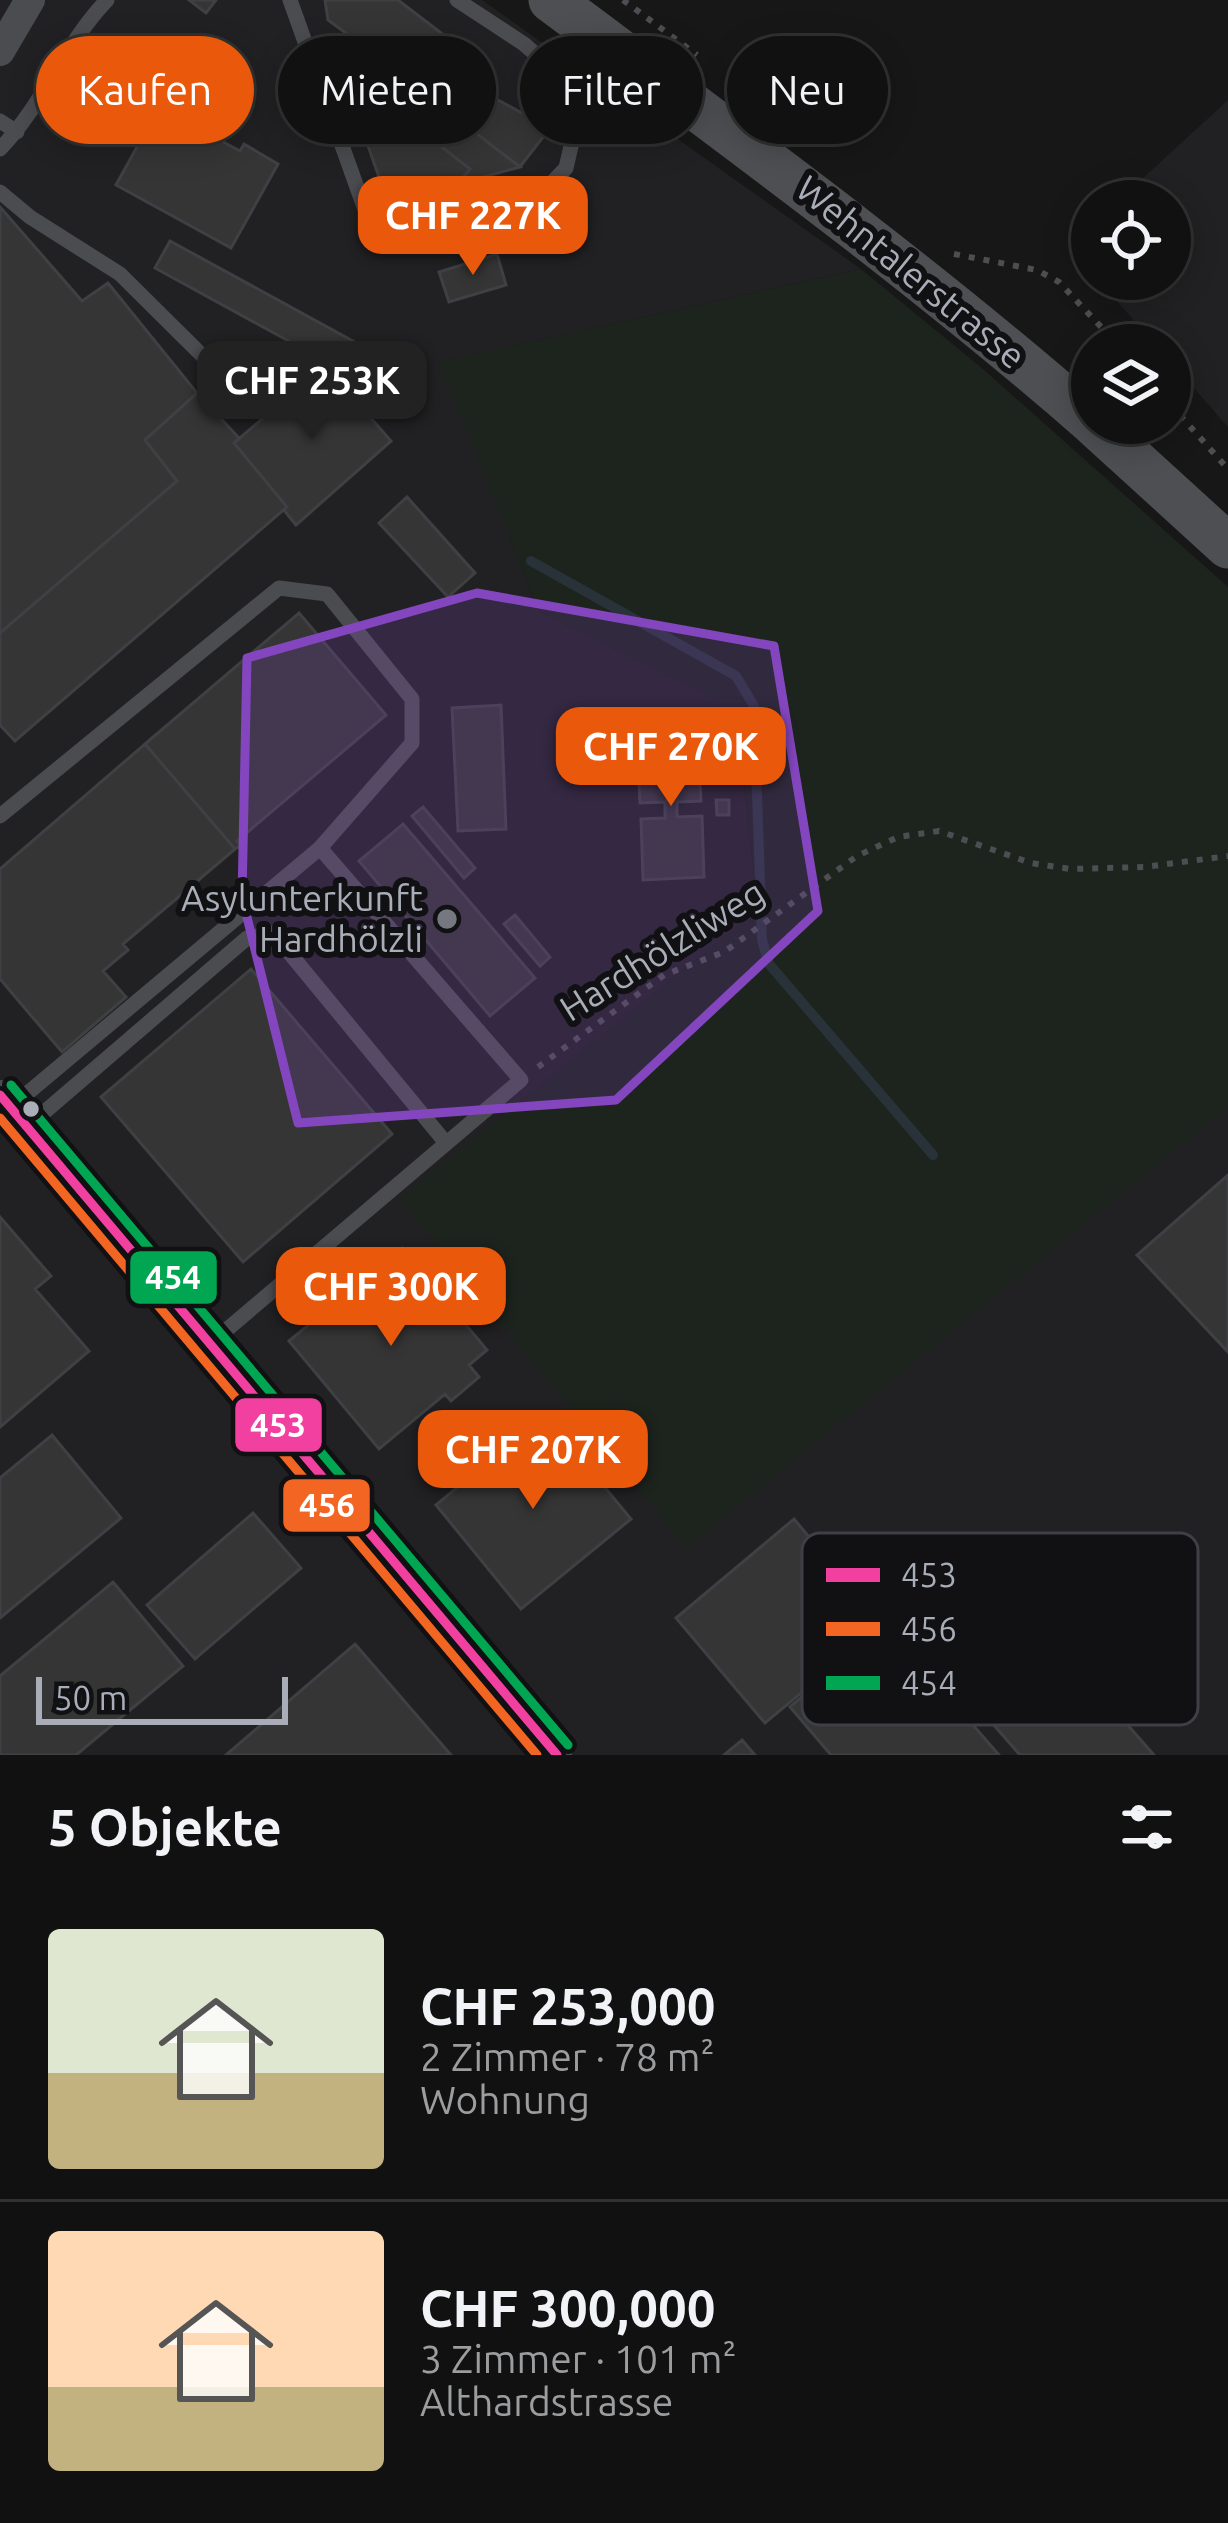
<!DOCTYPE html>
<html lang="de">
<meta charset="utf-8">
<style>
body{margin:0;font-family:Ubuntu,sans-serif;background:#1e1f1f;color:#f1f3f6;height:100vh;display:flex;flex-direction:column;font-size:45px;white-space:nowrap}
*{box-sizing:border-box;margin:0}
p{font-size:39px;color:#9c9d9f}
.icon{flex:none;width:66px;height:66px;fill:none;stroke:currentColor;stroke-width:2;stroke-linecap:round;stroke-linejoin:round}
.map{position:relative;height:1755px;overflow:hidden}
.details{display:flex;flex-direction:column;background:#111;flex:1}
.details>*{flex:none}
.banner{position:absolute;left:36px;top:36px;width:1158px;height:108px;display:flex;gap:24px}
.controls{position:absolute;left:1071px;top:180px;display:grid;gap:24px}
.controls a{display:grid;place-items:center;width:120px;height:120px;border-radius:50%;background:#111;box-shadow:0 6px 30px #0003,0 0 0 3px #303131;font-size:60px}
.scale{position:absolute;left:36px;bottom:30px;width:252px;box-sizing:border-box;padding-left:12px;border:6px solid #a8adb8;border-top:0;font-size:33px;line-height:42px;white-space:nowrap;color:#a8adb8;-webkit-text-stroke:9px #111113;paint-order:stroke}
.price{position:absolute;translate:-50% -102px;padding:0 27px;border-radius:24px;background:#ea580c;color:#fff;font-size:39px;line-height:78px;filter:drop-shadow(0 3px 6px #0008)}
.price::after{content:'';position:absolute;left:50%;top:72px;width:36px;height:27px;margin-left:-18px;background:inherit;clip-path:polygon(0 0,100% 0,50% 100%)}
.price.active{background:#222;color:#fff}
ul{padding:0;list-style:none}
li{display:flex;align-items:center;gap:36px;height:300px;padding:0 48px}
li+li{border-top:3px solid #303131}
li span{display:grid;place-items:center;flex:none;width:336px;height:240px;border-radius:12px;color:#555}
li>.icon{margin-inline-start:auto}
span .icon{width:144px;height:144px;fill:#fffc;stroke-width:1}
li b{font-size:51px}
h2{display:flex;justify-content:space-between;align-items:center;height:144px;padding:0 48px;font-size:51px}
.pill{padding:0 42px;border-radius:54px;background:#111;box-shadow:0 6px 30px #0003,0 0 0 3px #303131;font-size:42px;line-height:108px}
.pill.active{background:#ea580c;color:#fff}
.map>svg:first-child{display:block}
.built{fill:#212123}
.green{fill:#1d241e}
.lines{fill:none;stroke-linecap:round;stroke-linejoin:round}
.stream{stroke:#2a3239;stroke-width:10}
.building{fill:#353536;stroke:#3f4043;stroke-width:3}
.path{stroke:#4d4e52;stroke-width:6;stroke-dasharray:6 9;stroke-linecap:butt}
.service{stroke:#4b4c50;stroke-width:15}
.minor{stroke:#4b4c50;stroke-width:30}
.primary{stroke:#4d4f52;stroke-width:45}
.bus-1-casing{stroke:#111113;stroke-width:18}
.bus-2-casing{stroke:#111113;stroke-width:18}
.bus-3-casing{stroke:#111113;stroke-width:18}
.bus-1{stroke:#f240a1;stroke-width:9}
.bus-2{stroke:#f26522;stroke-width:9}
.bus-3{stroke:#00a651;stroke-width:9}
.marked{fill:#8446be;fill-opacity:0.2;stroke:#8446be;stroke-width:9;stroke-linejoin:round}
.poi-dot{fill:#757880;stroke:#111113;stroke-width:4.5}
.bus-dot{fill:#a8adb8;stroke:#111113;stroke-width:4.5}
.labels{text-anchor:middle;stroke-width:12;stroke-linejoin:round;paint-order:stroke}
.street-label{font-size:36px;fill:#a8adb8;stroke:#111113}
.poi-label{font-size:36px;fill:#a8adb8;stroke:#111113;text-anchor:end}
.key{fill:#111113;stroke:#3e4045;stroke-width:3}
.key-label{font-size:33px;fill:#a8adb8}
.line-badge{stroke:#111113;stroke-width:4.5}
.badge-label{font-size:33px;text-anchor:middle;font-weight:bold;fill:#fff}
</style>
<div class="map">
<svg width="1228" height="1755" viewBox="0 0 1228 1755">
<rect width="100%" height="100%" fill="#171717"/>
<!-- built -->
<path class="built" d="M0 0H482L861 269 440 362 539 611 736 710 758 910 400 1199 1228 1104V1755H0Z
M1228 100V427L1170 361V345H1156L1097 279H1170V201H1118Z
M1092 225V273L1069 246Z"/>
<!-- green -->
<path class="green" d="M861 269 983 369 1228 587V1107L686 1548 399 1199 758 910 736 711 539 611 439 362Z"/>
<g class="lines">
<!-- stream -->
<path class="stream" d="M531 561 736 676 754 706 762 940 769 964 933 1155"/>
</g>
<!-- building -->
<path class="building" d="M189 0H216L206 13Z
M325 0H398L470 55 465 62 496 99 550 128 520 167 463 123 443 148 470 169 458 184 390 208 344 78 366 48 328 20Z
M154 116 178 129 183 120 240 151 244 144 278 164 231 248 116 185Z
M463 123 520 167 458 184 470 169 443 148Z
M0 207 82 301 108 283 197 393 145 440 177 481 0 633Z
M170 241 364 347 349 374 155 268Z
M497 254 506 285 449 302 439 272Z
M325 365 391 441 296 525 284 510 287 507 234 443Z
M197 393 239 438 234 443 287 507 15 741 0 725V633L177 481 145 440Z
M407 497 475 573 448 597 379 523Z
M299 613 386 715 237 841 241 845 235 849 145 744Z
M501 705 506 829 458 831 452 708Z
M603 729 604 759 579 760 578 730Z
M698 739 701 801 677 802V817L702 816 704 877 643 880 641 819 665 818V802L640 803 637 742Z
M145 744 235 849 123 944 128 950 103 971 126 997 62 1052 0 979V869Z
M716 800H729V815H717Z
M423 807 475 868 464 878 412 816Z
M403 824 535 978 490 1016 359 861Z
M515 915 550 957 540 966 504 924Z
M251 969 392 1134 243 1262 101 1097Z
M1228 1175V1352L1137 1255Z
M0 1217 51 1276 35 1289 89 1351 0 1427Z
M402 1248 487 1350 469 1365 479 1377 451 1401 445 1394 379 1449 289 1341Z
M545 1415 631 1519 521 1609 436 1505Z
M52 1435 121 1518 0 1618V1478Z
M253 1513 301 1568 195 1659 147 1605Z
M794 1519 883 1625 765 1723 676 1618Z
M976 1552 1154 1755H1020L900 1618Z
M113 1582 183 1666 76 1755H0V1676Z
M886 1625 999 1755H831L790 1707Z
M355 1644 451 1755H226Z
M742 1740 755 1755H724Z"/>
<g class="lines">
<!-- path -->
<path class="path" d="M623 0 697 55
M954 254 1037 270 1059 282 1118 345
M1170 404 1228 469
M538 1067 664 975 724 952 857 856 898 837 939 831 1031 863 1070 869 1145 867 1228 856"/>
<!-- service -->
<path class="service" d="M290 0 369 221 390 237 419 236 544 191 566 168 574 133 569 97 549 66 524 44 457 0
M0 121 17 132
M0 149C44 104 63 46 107 0
M0 192 30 217 120 274 245 398
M0 816 279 588 327 594 412 699V743L320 848 11 1107
M27 1127 247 938 273 933 446 1143
M211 1343 521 1080 320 848"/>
<!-- minor -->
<path class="minor" d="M0 51 30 0
M0 1095 557 1755"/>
<!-- primary -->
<path class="primary" d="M551 0C735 137 919 271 1092 422
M1093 423 1228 546"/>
<!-- bus-1 casing -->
<g class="bus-1-casing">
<path id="bus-1" d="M0 1095 557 1755"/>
</g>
<!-- bus-2 casing -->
<g class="bus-2-casing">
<path id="bus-2" d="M0 1118 537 1755"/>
</g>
<!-- bus-3 casing -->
<g class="bus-3-casing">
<path id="bus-3" d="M11 1085 568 1745"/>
</g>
<!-- bus-1 -->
<use href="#bus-1" class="bus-1"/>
<!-- bus-2 -->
<use href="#bus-2" class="bus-2"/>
<!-- bus-3 -->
<use href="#bus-3" class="bus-3"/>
</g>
<!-- marked area -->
<path class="marked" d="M477 593 774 646 818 911 616 1100 298 1123 242 897 247 658Z"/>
<!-- markers -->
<circle class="poi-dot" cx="447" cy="919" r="12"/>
<circle class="bus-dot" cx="31" cy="1109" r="10"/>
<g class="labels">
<!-- street labels -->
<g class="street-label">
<text transform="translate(911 272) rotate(39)" y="13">Wehntalerstrasse</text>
<text transform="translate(662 950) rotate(-32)" y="13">Hardhölzliweg</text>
</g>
<!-- poi labels -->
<g class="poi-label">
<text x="423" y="911">Asylunterkunft<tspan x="423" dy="41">Hardhölzli</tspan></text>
</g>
</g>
<!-- legend -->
<rect x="802" y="1533" width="396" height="192" rx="18" class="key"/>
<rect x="826" y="1568" width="54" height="14" fill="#f240a1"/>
<rect x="826" y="1622" width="54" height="14" fill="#f26522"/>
<rect x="826" y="1676" width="54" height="14" fill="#00a651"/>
<g class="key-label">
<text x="901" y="1587">453</text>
<text x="901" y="1641">456</text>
<text x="901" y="1695">454</text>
</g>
<g class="line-badge">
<rect x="128" y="1249" width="91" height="57" rx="12" fill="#00a651"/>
<rect x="233" y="1396" width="91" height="58" rx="12" fill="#f240a1"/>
<rect x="281" y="1477" width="91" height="57" rx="12" fill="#f26522"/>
</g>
<g class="badge-label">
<text x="173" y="1289">454</text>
<text x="278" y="1437">453</text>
<text x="327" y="1517">456</text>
</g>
</svg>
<div class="controls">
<a><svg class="icon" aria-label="locate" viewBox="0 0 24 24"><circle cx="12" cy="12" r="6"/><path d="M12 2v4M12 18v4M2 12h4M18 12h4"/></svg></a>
<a><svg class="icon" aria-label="layers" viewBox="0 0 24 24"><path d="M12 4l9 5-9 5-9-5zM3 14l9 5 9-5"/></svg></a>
</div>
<div class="scale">50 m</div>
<b class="price" style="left:473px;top:278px">CHF 227K</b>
<b class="price active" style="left:312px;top:443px">CHF 253K</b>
<b class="price" style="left:671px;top:809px">CHF 270K</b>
<b class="price" style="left:391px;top:1349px">CHF 300K</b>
<b class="price" style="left:533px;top:1512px">CHF 207K</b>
<div class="banner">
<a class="pill active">Kaufen</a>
<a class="pill">Mieten</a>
<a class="pill">Filter</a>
<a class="pill">Neu</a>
</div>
</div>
<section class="details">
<h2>5 Objekte<svg class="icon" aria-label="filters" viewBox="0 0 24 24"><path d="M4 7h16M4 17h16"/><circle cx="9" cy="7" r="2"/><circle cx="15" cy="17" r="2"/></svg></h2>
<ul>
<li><span style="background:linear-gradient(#dfe7d0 60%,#c2b280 0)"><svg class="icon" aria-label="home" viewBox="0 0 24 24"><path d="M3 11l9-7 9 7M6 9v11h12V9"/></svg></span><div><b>CHF 253,000</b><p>2 Zimmer · 78 m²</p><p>Wohnung</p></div></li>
<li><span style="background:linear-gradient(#ffd9b3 65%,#c2b280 0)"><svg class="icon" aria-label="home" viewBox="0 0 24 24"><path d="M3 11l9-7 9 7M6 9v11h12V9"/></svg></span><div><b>CHF 300,000</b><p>3 Zimmer · 101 m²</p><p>Althardstrasse</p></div></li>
</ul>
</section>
